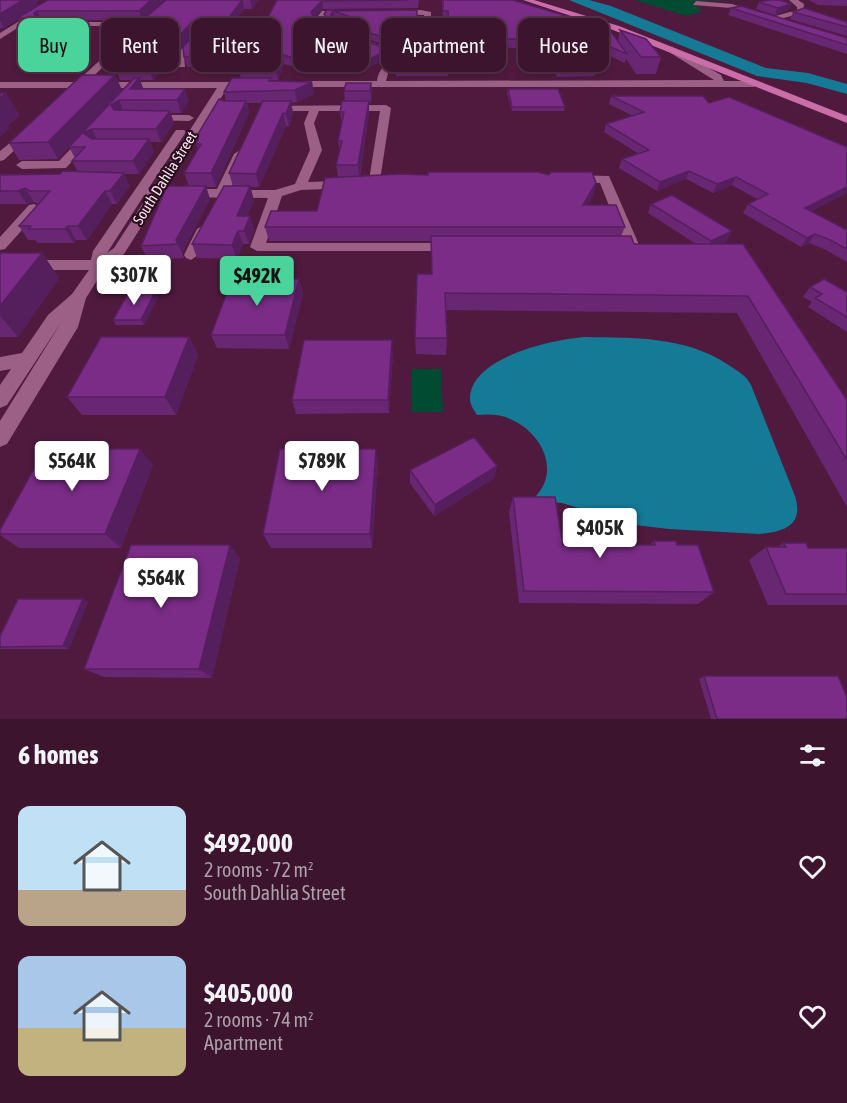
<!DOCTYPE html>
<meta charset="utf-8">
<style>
body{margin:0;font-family:"Asap Condensed",sans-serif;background:#431d36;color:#f1f3f6;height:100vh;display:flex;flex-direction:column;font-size:22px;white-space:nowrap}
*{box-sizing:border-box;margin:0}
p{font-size:20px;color:#ac9eaa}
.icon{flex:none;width:33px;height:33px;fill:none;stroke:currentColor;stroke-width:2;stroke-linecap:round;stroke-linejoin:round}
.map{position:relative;height:719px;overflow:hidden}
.sheet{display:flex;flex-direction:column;background:#3c142e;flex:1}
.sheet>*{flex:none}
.guide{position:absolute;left:18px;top:18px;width:812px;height:54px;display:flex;gap:12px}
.price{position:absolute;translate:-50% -51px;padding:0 14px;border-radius:6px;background:#fff;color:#222;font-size:20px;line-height:39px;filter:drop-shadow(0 2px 3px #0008)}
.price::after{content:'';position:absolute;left:50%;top:36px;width:18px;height:14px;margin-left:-9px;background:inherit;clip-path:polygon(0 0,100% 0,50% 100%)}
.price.active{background:#4ad49c;color:#111}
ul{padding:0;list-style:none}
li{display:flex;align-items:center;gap:18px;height:150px;padding:0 18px}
li span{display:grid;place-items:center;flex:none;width:168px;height:120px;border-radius:12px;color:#555}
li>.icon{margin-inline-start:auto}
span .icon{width:72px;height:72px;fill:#fffc;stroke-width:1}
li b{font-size:26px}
h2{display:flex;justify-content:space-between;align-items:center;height:72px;padding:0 18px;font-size:26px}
.chip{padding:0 21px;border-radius:12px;background:#3c142e;box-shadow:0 3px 9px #0003,0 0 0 2px #55334a;font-size:21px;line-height:54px}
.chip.active{background:#4ad49c;color:#111}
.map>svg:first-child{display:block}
.green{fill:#004b32}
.water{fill:#147a96}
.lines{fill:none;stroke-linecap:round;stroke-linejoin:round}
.river{fill:#147a96;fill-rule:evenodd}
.minor{fill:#9c5f85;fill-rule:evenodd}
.major{fill:#ca6da9;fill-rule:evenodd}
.wall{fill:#692673}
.shaded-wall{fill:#551f5e}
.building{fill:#7a2c86;stroke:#551f5e;stroke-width:1.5}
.labels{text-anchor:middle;stroke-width:4.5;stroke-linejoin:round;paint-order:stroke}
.far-street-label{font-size:15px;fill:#fee1f1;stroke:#28101f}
</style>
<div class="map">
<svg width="847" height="719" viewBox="0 0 847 719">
<rect width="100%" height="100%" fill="#501a3e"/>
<!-- green -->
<path class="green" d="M635 0H748L692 1 702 11 686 16Z
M412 369H441L443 412H412Z"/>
<!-- water -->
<path class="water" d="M585 337C634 338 684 336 727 364 736 370 746 375 751 385L795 496C804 525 785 532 759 534L669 529 635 525 562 503 543 501 536 496C561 469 540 431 510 419 500 414 489 414 477 415 474 410 470 405 470 399 470 357 554 339 585 337Z"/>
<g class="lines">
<!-- river -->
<path class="river" d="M569 0H589L611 6 766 68 808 73 847 84V94L807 83 757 76Z"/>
<!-- minor -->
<path class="minor" d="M53 0H62L0 39V33Z
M167 0H175L87 82H251L256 85 251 88H227L165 189H217L234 154 240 150 246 154 230 190H275L295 184 310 150 304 123 309 111H268L263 108 264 106 386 105 391 108 379 187 301 190 282 196 266 243H454L461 247 454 251H257L250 247 268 198 160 197 124 254 105 268 86 298 78 327 7 444 0 447V421L62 321 7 405 0 408V385L11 369 0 371V357L22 353 48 315 72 294 89 270H0V260H91L93 251 176 130H184L186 132 148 189H152L217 88H81L74 92 71 91 70 88H0V82H76L138 26H41V22H143ZM319 111H380L369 180 308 182 322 150 314 123ZM143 197H147L114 248 107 253Z
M789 0H798L804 4 803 13 772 21V17L797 10V7Z
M696 1 732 4 763 14 759 16 731 8 693 5Z
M393 10H421L431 12V44L389 70 386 81 714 80 669 52 668 50 672 47 721 75 724 81H754L759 84 754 87H287L282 84 287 81H377C379 67 387 64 399 57L320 32 314 21 322 11H351L352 13 348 15H327L322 21 326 28 405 53 423 43 424 15 390 14 389 12Z
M194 34 201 36 184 56 185 67H179L176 56Z
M150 115H189L194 118 189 121 146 120 145 118Z
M30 127 34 128V132L4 160 0 161V151Z
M88 134 94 137 66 168 22 169 16 165 22 161H59L84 135Z
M571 175 609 176 640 247 638 250H615L613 247 615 244 624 243 600 183 567 182 565 179Z
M34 204 41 208 39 211 5 249 0 250V237L29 205Z
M204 225 211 229 198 255 191 260 186 258 184 255 197 229Z"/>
<!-- major -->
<path class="major" d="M523 0H534L619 26 847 116V123L613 30Z"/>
</g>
<!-- wall -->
<path class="wall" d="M0 0 36 3 37 6 48 0H164L142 20H41L39 22 40 28H22L18 19 4 28H0Z
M166 0H258L252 9H244L237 18 227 33 229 41 207 67H187L184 57 196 32H195L174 55 177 67H164L153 80H140L143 89 189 101 181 113H170L174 123 161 142H150L154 152 139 174H124L130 186 117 204H112L87 240H76L74 243H38L35 240H28L19 226 38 204 34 202 27 204H0V175L60 174 78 172 72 161 75 158 69 147 133 80H120L116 69 137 48 134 40 148 27 145 18Z
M277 0H419L418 8 323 9 314 19 317 25 325 28 326 36 313 72 284 64 278 80H271V81L312 82 314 94 297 102 291 103 293 113 289 127 286 126 259 187H250L254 200 247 216H250L254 230 249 244H243L237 259 197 258 192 244 233 186 229 173 262 103H247L249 113 216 187H206L210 199 182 253 184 258 148 260 141 246 189 186 184 173 198 150 195 139 224 101H226L224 92 241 78 236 64 258 36Z
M442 0H513L618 41 620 30 661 57 656 74H636L626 59 625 63 583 44 597 68 594 76 557 77 545 49 489 47 493 62 492 71H448V76H396V67L449 38 447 19H443Z
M809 0H847V6L818 5Z
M759 2 791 4 788 10 775 15 756 9Z
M731 8 847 38V54L728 15Z
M333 10 334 17 330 27 328 26 325 21 324 14Z
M333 11 418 16 416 45 405 51 351 34V27L352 23 334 17Z
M793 12 847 22V36L790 19Z
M390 49V57L360 71 341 66 340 58Z
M115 75 122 90 58 159 19 160 9 143Z
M371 83 372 95 371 103H369V113L360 176 549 175 596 183 593 196 587 205 625 227 621 236 634 244H696L648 213 651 204 727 241 721 244 847 400V507L737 313 446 310 447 338 446 355 416 354 415 338 431 274V241H269L265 227 317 211 338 177 336 165 340 151 338 141 342 124 340 112 345 101 344 91Z
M508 89 565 107 564 111H512L507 93Z
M611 96 709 103 847 147V193L811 211 847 230V262L824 249 809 243 801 247 743 213 748 204 757 199 732 185 713 193 686 179 657 191 619 168 622 159 639 154 604 132 606 124 633 116 609 104Z
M0 253H42L59 278 18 337H0Z
M299 279 303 293 289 349 217 348 211 335Z
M810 287 847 292V332L808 307 812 302 803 297Z
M155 292 158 297 144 325H116L113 320Z
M189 337 198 355 176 415H82L67 397Z
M393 354 389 413 296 414 292 400Z
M153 465 121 548H19L0 535V530Z
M378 465 372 548H271L263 534Z
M497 466 494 478 434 516 410 483V470Z
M513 497 563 545H650L654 541 677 545 714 592 698 604 519 603 509 512Z
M783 543 808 548H847V605H768L749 560 766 547H778Z
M240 558 212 678 104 677 84 669Z
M88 602 69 649H0V636Z
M704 676 847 719H711L699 679Z"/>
<!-- shaded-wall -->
<path class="shaded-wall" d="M23 0H40L36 3 38 7 17 18 18 19 4 28 0 21V14Z
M151 0H164L142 20 139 11Z
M243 0 244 9 227 33 229 41 207 67 205 57 219 31Z
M250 0H258L252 9Z
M322 1 323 9 312 21 311 12Z
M791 4 788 10 775 15 778 8Z
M333 10 334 17 330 27 329 20Z
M417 10 416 45 405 51V44Z
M37 11 41 20 39 22 40 28 35 18 34 13Z
M192 22 195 32 174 55 177 67 173 57 171 45Z
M325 28 326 36 313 72 312 63Z
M390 49V57L360 71V64Z
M283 55 284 64 278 80 276 70Z
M161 57 164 67 153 80 149 69Z
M115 75 122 90 58 159 48 142Z
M139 78 144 90 134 101 130 89Z
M312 82 314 94 297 102 295 90Z
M371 83 372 95 371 103 370 91Z
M185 89 189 101 181 113 177 100Z
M6 93 20 116 8 125 10 128 0 137V98Z
M119 100 124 113 117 117 111 105Z
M246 101 249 113 216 187 211 173Z
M291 101 293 113 289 127 286 114Z
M369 101V113L359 178 358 165Z
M170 111 174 123 161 142 156 129Z
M283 113 286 126 259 187 256 174Z
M92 129 98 142 90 146 83 133Z
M149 139 154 152 139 174 133 161Z
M689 171 686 179 657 191 660 182Z
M124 173 130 186 117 204 110 191Z
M736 177 732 185 713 193 717 184Z
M596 183 593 196 579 219 583 205Z
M206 186 210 199 182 253 176 240Z
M250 186 254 200 241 230 237 216Z
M847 187V193L799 217 805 208Z
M25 188 34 202 27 204 18 191Z
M105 191 112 204 87 240 78 226Z
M250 216 254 230 249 244 244 231Z
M68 226 76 240 74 243 65 229Z
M238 231 243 244 237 259 232 245Z
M732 231 727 241 707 250 711 241Z
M815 234 809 243 801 247 807 238Z
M42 253 59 278 18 337 0 316V306Z
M299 279 303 293 289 349 285 335Z
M155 292 158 297 144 325 141 320Z
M189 337 198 355 176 415 165 397Z
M392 340 393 354 389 413 388 400Z
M140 449 153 465 121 548 105 534Z
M376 449 378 465 372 548 370 534Z
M497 466 494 478 434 516 435 505Z
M230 545 240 558 212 678 199 669Z
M83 599 88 602 69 649 63 646Z"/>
<!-- building -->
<path class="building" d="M0 0H23L0 14Z
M48 0H151L139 11H37L34 13 35 18H17Z
M166 0H242L219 31H227L205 57H184L183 47 201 27 192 22 171 45 173 57H161L149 69H116L145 40H134L157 18H145Z
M277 0H409L322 1 311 12 317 25 325 28 312 63 283 55 276 70H239L243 64H236L254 36H258Z
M443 0H513L583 21 612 33 627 54 576 32 597 68H559L546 40 517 39H487L493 62 448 63V67H396V59L432 38H450L448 11H443Z
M770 0H780L791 4 778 8 759 2Z
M741 6 847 38V45L731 8Z
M804 8 847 22V27L793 12Z
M327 10H333L329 20 327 19 324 14Z
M417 10 416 38 405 44 351 27 354 18 333 11Z
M620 30 646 39 661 57H641Z
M347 36 390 49 360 64 340 58Z
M82 75H115L48 142 9 143Z
M134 78H139L130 89H185L177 100H119L111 105 114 110 170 111 156 129H92L83 133 92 139H149L133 161H72L85 147H69Z
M232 78H271L269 81 312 82 295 90 224 92Z
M346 83H371L370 91H344Z
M508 89H558L565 107H512Z
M0 93H6L0 98Z
M611 96H703L709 103 729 97 847 147V187L805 208 847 230V249L830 240 815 234 807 238 748 204 768 194 736 177 717 184 689 171 660 182 622 159 649 150 606 124 644 112Z
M219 99 224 101H246L211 173H184L201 144H196L198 139H195Z
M263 101H291L286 114 283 113 256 174 229 173Z
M342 101H369L358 165H336L342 141H338L344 112H340Z
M63 171 124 173 110 191H105L78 226H68L65 229H28L31 226H19L50 191H30L25 188 18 191H0V175L60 174Z
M428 172H538L549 175 551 172H592L596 183 583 205H616L625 227H265L271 211H317L325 178 400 174 428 175Z
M167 186H206L176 240 178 244 141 246Z
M224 186H250L237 216H250L244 231H238L232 245 192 244Z
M672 195 732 231 711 241 651 204Z
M431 236H631L634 244H743L847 400V460L748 296 445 293 447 338H415L417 274H432Z
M0 253H42L0 306Z
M232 279H299L285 335H211Z
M824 279 847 292V317L815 298 822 294 810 287Z
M129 292H155L141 320H113Z
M101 337H189L165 397H67Z
M304 340H392L388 400H292Z
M474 437 497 466 435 505 410 470Z
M45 449H140L105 534H0V530Z
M280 449H376L370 534H263Z
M513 497H555L563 545H655L654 541H676L677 545H698L714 592 524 591Z
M783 543H806L808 548H847V594H786L766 547H786Z
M131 545H230L199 669H84Z
M18 599H83L63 646 0 647V636Z
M704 676H838L847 697V719H717Z"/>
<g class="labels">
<!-- far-street labels -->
<g class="far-street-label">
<text transform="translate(165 178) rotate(-58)" y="5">South Dahlia Street</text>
</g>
</g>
</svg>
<b class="price" style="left:134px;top:306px">$307K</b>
<b class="price active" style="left:257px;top:307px">$492K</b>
<b class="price" style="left:72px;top:492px">$564K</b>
<b class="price" style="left:322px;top:492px">$789K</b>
<b class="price" style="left:600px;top:559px">$405K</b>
<b class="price" style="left:161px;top:609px">$564K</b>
<div class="guide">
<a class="chip active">Buy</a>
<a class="chip">Rent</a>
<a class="chip">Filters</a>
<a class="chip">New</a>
<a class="chip">Apartment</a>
<a class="chip">House</a>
</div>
</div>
<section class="sheet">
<h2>6 homes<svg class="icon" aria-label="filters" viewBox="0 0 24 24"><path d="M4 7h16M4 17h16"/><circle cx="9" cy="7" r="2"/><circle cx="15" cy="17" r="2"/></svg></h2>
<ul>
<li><span style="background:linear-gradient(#bfe0f5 70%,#b9a48a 0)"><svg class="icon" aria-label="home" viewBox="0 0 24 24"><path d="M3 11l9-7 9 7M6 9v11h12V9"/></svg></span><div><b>$492,000</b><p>2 rooms · 72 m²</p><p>South Dahlia Street</p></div><svg class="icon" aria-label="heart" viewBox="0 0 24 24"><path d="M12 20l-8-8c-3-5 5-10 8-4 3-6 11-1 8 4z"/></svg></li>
<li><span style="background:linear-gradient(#a9c7e8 60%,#c2b280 0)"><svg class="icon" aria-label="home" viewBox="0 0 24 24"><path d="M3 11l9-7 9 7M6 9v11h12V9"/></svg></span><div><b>$405,000</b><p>2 rooms · 74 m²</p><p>Apartment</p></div><svg class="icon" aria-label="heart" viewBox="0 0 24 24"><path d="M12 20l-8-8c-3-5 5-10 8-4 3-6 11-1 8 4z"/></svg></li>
</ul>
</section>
